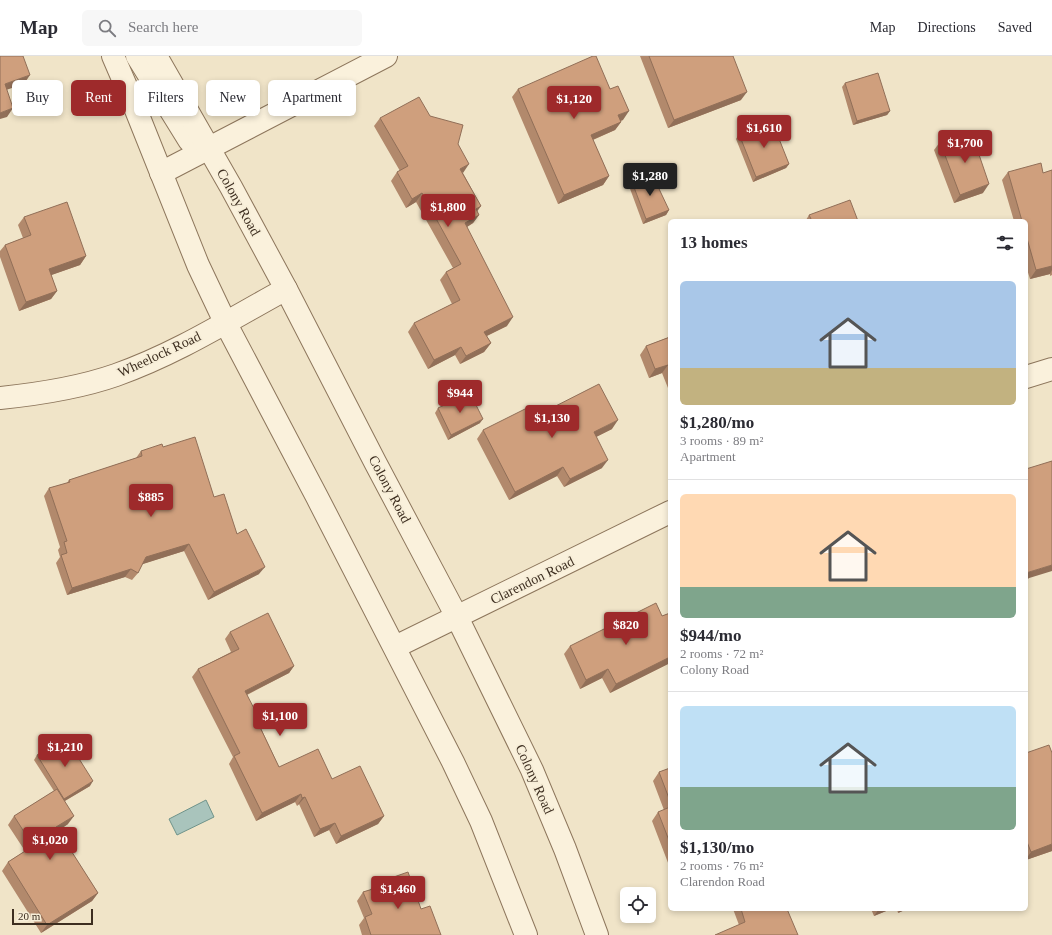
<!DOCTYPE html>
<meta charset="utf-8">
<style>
body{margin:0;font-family:"Times New Roman",serif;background:#f7f7f7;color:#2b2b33;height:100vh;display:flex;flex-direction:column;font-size:15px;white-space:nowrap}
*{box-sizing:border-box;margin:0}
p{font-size:13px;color:#7c7c81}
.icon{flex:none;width:22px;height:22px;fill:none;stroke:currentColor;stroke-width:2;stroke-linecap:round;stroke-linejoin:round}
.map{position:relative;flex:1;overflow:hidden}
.panel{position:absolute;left:668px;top:163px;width:360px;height:692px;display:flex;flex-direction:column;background:#fff;border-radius:6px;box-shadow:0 2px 6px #0003}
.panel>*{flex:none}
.banner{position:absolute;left:12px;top:24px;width:380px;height:36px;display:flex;gap:8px}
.fabs{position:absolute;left:620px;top:831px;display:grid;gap:8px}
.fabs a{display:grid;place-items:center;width:36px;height:36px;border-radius:6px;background:#fff;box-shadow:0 2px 6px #0003;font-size:20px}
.scale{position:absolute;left:12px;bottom:10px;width:81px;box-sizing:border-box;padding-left:4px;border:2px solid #3d2e20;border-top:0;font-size:11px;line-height:14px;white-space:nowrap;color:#3d2e20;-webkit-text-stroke:3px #f7eed8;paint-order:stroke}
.price{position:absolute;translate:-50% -34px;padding:0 9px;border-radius:4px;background:#9e2a2b;color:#fff;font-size:13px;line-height:26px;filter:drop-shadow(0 1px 2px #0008)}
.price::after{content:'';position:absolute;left:50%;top:24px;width:12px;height:9px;margin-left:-6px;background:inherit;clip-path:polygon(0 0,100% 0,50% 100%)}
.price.current{background:#222;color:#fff}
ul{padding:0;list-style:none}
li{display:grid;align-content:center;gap:8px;height:212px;padding:0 12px}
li+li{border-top:1px solid #e1e1e2}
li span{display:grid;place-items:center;height:124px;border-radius:6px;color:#555}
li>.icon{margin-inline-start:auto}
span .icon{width:72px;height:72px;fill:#fffc;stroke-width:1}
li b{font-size:17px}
h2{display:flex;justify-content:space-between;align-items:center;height:48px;padding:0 12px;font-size:17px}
.tag{padding:0 14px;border-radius:6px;background:#fff;box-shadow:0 2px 6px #0003;font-size:14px;line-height:36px}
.tag.current{background:#9e2a2b;color:#fff}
header{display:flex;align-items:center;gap:24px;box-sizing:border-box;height:56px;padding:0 20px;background:#fff;border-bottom:1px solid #e1e1e2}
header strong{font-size:19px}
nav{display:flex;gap:22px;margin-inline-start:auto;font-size:14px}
.search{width:280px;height:36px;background:#f7f7f7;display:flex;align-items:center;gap:10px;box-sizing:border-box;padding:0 14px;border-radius:6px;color:#7c7c81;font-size:15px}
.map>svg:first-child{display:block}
.water{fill:#a9c4bc;stroke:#6f938a}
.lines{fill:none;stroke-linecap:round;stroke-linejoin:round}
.minor-casing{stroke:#8d765c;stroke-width:24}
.tertiary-casing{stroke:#8d765c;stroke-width:24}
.minor{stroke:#faf1dc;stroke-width:22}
.tertiary{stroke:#faf1dc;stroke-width:22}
.wall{fill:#b2896c}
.shaded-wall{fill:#916f58}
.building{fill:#cf9f7d;stroke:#916f58}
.labels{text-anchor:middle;stroke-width:3.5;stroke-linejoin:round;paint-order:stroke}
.street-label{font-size:14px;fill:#3d2e20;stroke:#f7eed8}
</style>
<header>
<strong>Map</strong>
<div class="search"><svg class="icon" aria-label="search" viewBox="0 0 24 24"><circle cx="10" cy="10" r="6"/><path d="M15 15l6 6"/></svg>Search here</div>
<nav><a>Map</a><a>Directions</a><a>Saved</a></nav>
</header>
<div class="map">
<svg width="1052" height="879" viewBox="0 0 1052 879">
<rect width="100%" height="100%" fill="#f0e4c8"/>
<!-- water -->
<path class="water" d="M206 744 214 761 177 779 169 763Z"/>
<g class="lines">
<!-- minor casing -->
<g class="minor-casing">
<path id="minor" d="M137 0 189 84C196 92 198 94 209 92
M161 117 386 0
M1026 321 1052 313
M0 342C39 338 79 332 116 319 176 298 231 263 286 233
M395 591 670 456"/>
</g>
<!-- tertiary casing -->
<g class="tertiary-casing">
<path id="tertiary" d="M113 0 132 44 198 209 225 266 317 441 453 706 481 765 526 879
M156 0 231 131 286 233 375 406 457 561 532 714 565 793 597 879"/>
</g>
<!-- minor -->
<use href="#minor" class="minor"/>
<!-- tertiary -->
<use href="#tertiary" class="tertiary"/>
</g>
<!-- wall -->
<path class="wall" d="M640 0H733L741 44 668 72Z
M845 27 890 55 887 59 853 69 842 31Z
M518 33 623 64 620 65 621 66 615 74 593 84 609 120 603 129 558 148 512 41Z
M430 60 458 88 463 117 481 150 477 155 479 159 473 167 467 171 507 270 487 280 491 287 484 296 460 308 455 299 428 313 408 276 414 267 452 248 440 224 446 216 453 212 416 146 406 152 391 125 397 116 400 115 374 70 380 62Z
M739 78 789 108 786 112 753 126 736 83Z
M940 86 983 137 954 147 934 94Z
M1052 114V219L1050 220V218L1030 223 1026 210V165H1014L1002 124 1008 116 1043 117Z
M632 126 669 154 666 159 643 168 629 130Z
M809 159 858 165H807L806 164Z
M24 161 86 200 80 209 51 219 57 235 51 243 19 255 0 201V195L5 189 23 182 18 169Z
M670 277V337L662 317 649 322 640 299 646 290 669 281V279Z
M438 352 480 367 448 384 435 357Z
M536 360 612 373 596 381 602 412 564 431 557 420 509 444 477 383 483 374Z
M163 391 214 441 237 478 259 518 208 544 184 495 142 508 138 517 132 524 125 521 67 539 56 507 60 501 58 494 60 491 44 440 49 432 67 427 69 424 136 402 141 395Z
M670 557V607L610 637 602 622 580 633 564 598 570 590 662 560Z
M230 576 294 610 289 617 247 639 259 668 279 711 384 760 378 768 336 788 329 774 314 781 299 748 297 750 295 746 256 765 229 708 233 701 192 621 198 613 231 596 225 583Z
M1026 697 1052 795 1026 804Z
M37 699 90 730 65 745 68 768 58 775 98 837 92 845 41 877 2 815 8 806 25 795 8 769 14 760 54 735 34 704Z
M670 712V812L652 765 658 756 664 754 653 725 659 716Z
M374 828 421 853 441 879H362L359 869 364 862 357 845 363 836 370 834Z
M733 853H787L739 869Z
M871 853H891L874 860Z
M897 853H907L898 857Z"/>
<!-- shaded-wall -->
<path class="shaded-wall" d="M30 19 24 28 0 36 5 28Z
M747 36 741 44 668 72 674 64Z
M13 52 7 61 0 63V57Z
M629 55 623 64 612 68 618 59Z
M890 55 887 59 853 69 857 65Z
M621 66 615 74 585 87 591 79Z
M469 108 463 117 460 113Z
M789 108 786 112 753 126 756 121Z
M609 120 603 129 558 148 564 139Z
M989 128 983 137 954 147 960 139Z
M422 137 416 146 406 152 412 143Z
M481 150 475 158 476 153Z
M669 154 666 159 643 168 646 163Z
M479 159 473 167 459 176 465 167Z
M86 200 80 209 43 222 49 213Z
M1052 210V214L1050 218 1030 223 1036 214Z
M57 235 51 243 19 255 26 246Z
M513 261 507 270 478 284 484 276Z
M491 287 484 296 460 308 466 300Z
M461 291 455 299 428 313 434 304Z
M668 309 662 317 649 322 655 313Z
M483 363 480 367 448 384 451 379Z
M618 364 612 373 588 385 594 376Z
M608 404 602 412 564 431 570 423Z
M563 411 557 420 509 444 515 436Z
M189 488 184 495 140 509 146 501Z
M1052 509V515L1026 523V517Z
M265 511 259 518 208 544 214 536Z
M131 513 125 521 67 539 72 532Z
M670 601V607L610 637 616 628Z
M294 610 289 617 240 642 245 635Z
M608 613 602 622 580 633 586 624Z
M93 725 90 730 61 747 64 743Z
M301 738 295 746 256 765 262 757Z
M305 741 299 748 297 750 302 742Z
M74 760 68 768 50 780 56 771Z
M384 760 378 768 336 788 341 780Z
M335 767 329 774 314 781 320 773Z
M1052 788V795L1026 804V803L1031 796Z
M98 837 92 845 41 877 47 869Z
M879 853H891L874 860Z
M901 853H907L898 857Z"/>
<!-- building -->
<path class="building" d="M0 0H23L30 19 5 28 13 52 0 57Z
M593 0H596L610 33 618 30 629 55 618 59 621 66 591 79 609 120 564 139 518 33Z
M649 0H733L747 36 674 64Z
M878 17 890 55 857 65 845 27Z
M419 41 430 60 463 69 458 88 469 108 460 113 481 150 476 153 479 159 465 167 513 261 484 276 491 287 466 300 461 291 434 304 414 267 460 244 446 216 461 208 422 137 412 143 397 116 408 110 380 62Z
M772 65 789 108 756 121 739 78Z
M964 77 967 86 974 84 989 128 960 139 940 86Z
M1041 107 1043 117 1052 114V210L1036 214 1026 179V165H1022L1008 116Z
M652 118 669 154 646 163 632 126Z
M850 144 858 165H812L809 159Z
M67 146 86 200 49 213 57 235 26 246 5 189 31 179 24 161Z
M670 281V314L668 309 655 313 646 290Z
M599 328 618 364 594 376 608 404 570 423 563 411 515 436 483 374 531 350 536 360Z
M470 337 483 363 451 379 438 352Z
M195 381 214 441 224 438 237 478 246 473 265 511 214 536 189 488 146 501 138 517 131 513 72 532 61 499 67 497 64 486 67 485 49 432 70 426 69 424 142 400 141 395 162 388 163 391Z
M1052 405V509L1026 517 1028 523 1026 524V413Z
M656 547 662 560 670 557V601L616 628 608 613 586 624 570 590Z
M268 557 294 610 245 635 261 666 258 667 279 711 318 693 332 723 360 710 384 760 341 780 335 767 320 773 305 741 302 742 301 738 262 757 234 700 240 697 198 613 239 593 230 576Z
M66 682 93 725 64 743 37 699Z
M1049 689 1052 697V788L1031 796 1027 786 1026 787V697Z
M670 712V745L659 716Z
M57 733 74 760 56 771 98 837 47 869 8 806 33 790 14 760Z
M670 751V787L658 756Z
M408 816 421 853 430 850 441 879H371L365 861 372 858 363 836 376 832 374 828Z
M741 853H787L798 879H715L745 866Z"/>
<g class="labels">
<!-- street labels -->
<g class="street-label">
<text transform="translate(239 146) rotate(61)" y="5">Colony Road</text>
<text transform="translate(159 298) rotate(-25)" y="5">Wheelock Road</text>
<text transform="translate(390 433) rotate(62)" y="5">Colony Road</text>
<text transform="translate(532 524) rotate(-26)" y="5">Clarendon Road</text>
<text transform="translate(535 723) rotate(66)" y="5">Colony Road</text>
</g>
</g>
</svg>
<div class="fabs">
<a><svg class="icon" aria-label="locate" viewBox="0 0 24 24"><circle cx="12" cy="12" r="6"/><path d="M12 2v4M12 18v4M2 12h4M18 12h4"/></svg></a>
</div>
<div class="scale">20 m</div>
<b class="price" style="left:574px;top:64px">$1,120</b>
<b class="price" style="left:764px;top:93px">$1,610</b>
<b class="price" style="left:965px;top:108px">$1,700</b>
<b class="price current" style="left:650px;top:141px">$1,280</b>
<b class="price" style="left:448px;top:172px">$1,800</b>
<b class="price" style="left:460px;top:358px">$944</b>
<b class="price" style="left:552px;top:383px">$1,130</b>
<b class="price" style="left:151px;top:462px">$885</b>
<b class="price" style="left:626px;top:590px">$820</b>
<b class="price" style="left:280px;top:681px">$1,100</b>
<b class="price" style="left:65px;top:712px">$1,210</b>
<b class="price" style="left:50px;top:805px">$1,020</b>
<b class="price" style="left:398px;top:854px">$1,460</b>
<div class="banner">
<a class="tag">Buy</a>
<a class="tag current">Rent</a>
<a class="tag">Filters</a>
<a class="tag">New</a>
<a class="tag">Apartment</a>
</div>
<section class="panel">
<h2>13 homes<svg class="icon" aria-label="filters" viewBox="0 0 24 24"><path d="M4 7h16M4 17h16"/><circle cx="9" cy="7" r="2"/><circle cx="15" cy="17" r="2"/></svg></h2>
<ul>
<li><span style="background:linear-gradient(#a9c7e8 70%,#c2b280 0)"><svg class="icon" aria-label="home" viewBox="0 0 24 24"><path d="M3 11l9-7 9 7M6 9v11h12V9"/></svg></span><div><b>$1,280/mo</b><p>3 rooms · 89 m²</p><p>Apartment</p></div></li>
<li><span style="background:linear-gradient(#ffd9b3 75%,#7fa58c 0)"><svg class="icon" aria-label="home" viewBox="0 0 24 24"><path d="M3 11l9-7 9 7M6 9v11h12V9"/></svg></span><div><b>$944/mo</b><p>2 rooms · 72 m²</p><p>Colony Road</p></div></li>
<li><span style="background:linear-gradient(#bfe0f5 65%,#7fa58c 0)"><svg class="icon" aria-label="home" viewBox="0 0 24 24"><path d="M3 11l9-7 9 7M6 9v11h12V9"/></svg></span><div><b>$1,130/mo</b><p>2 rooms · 76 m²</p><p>Clarendon Road</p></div></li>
</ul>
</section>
</div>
